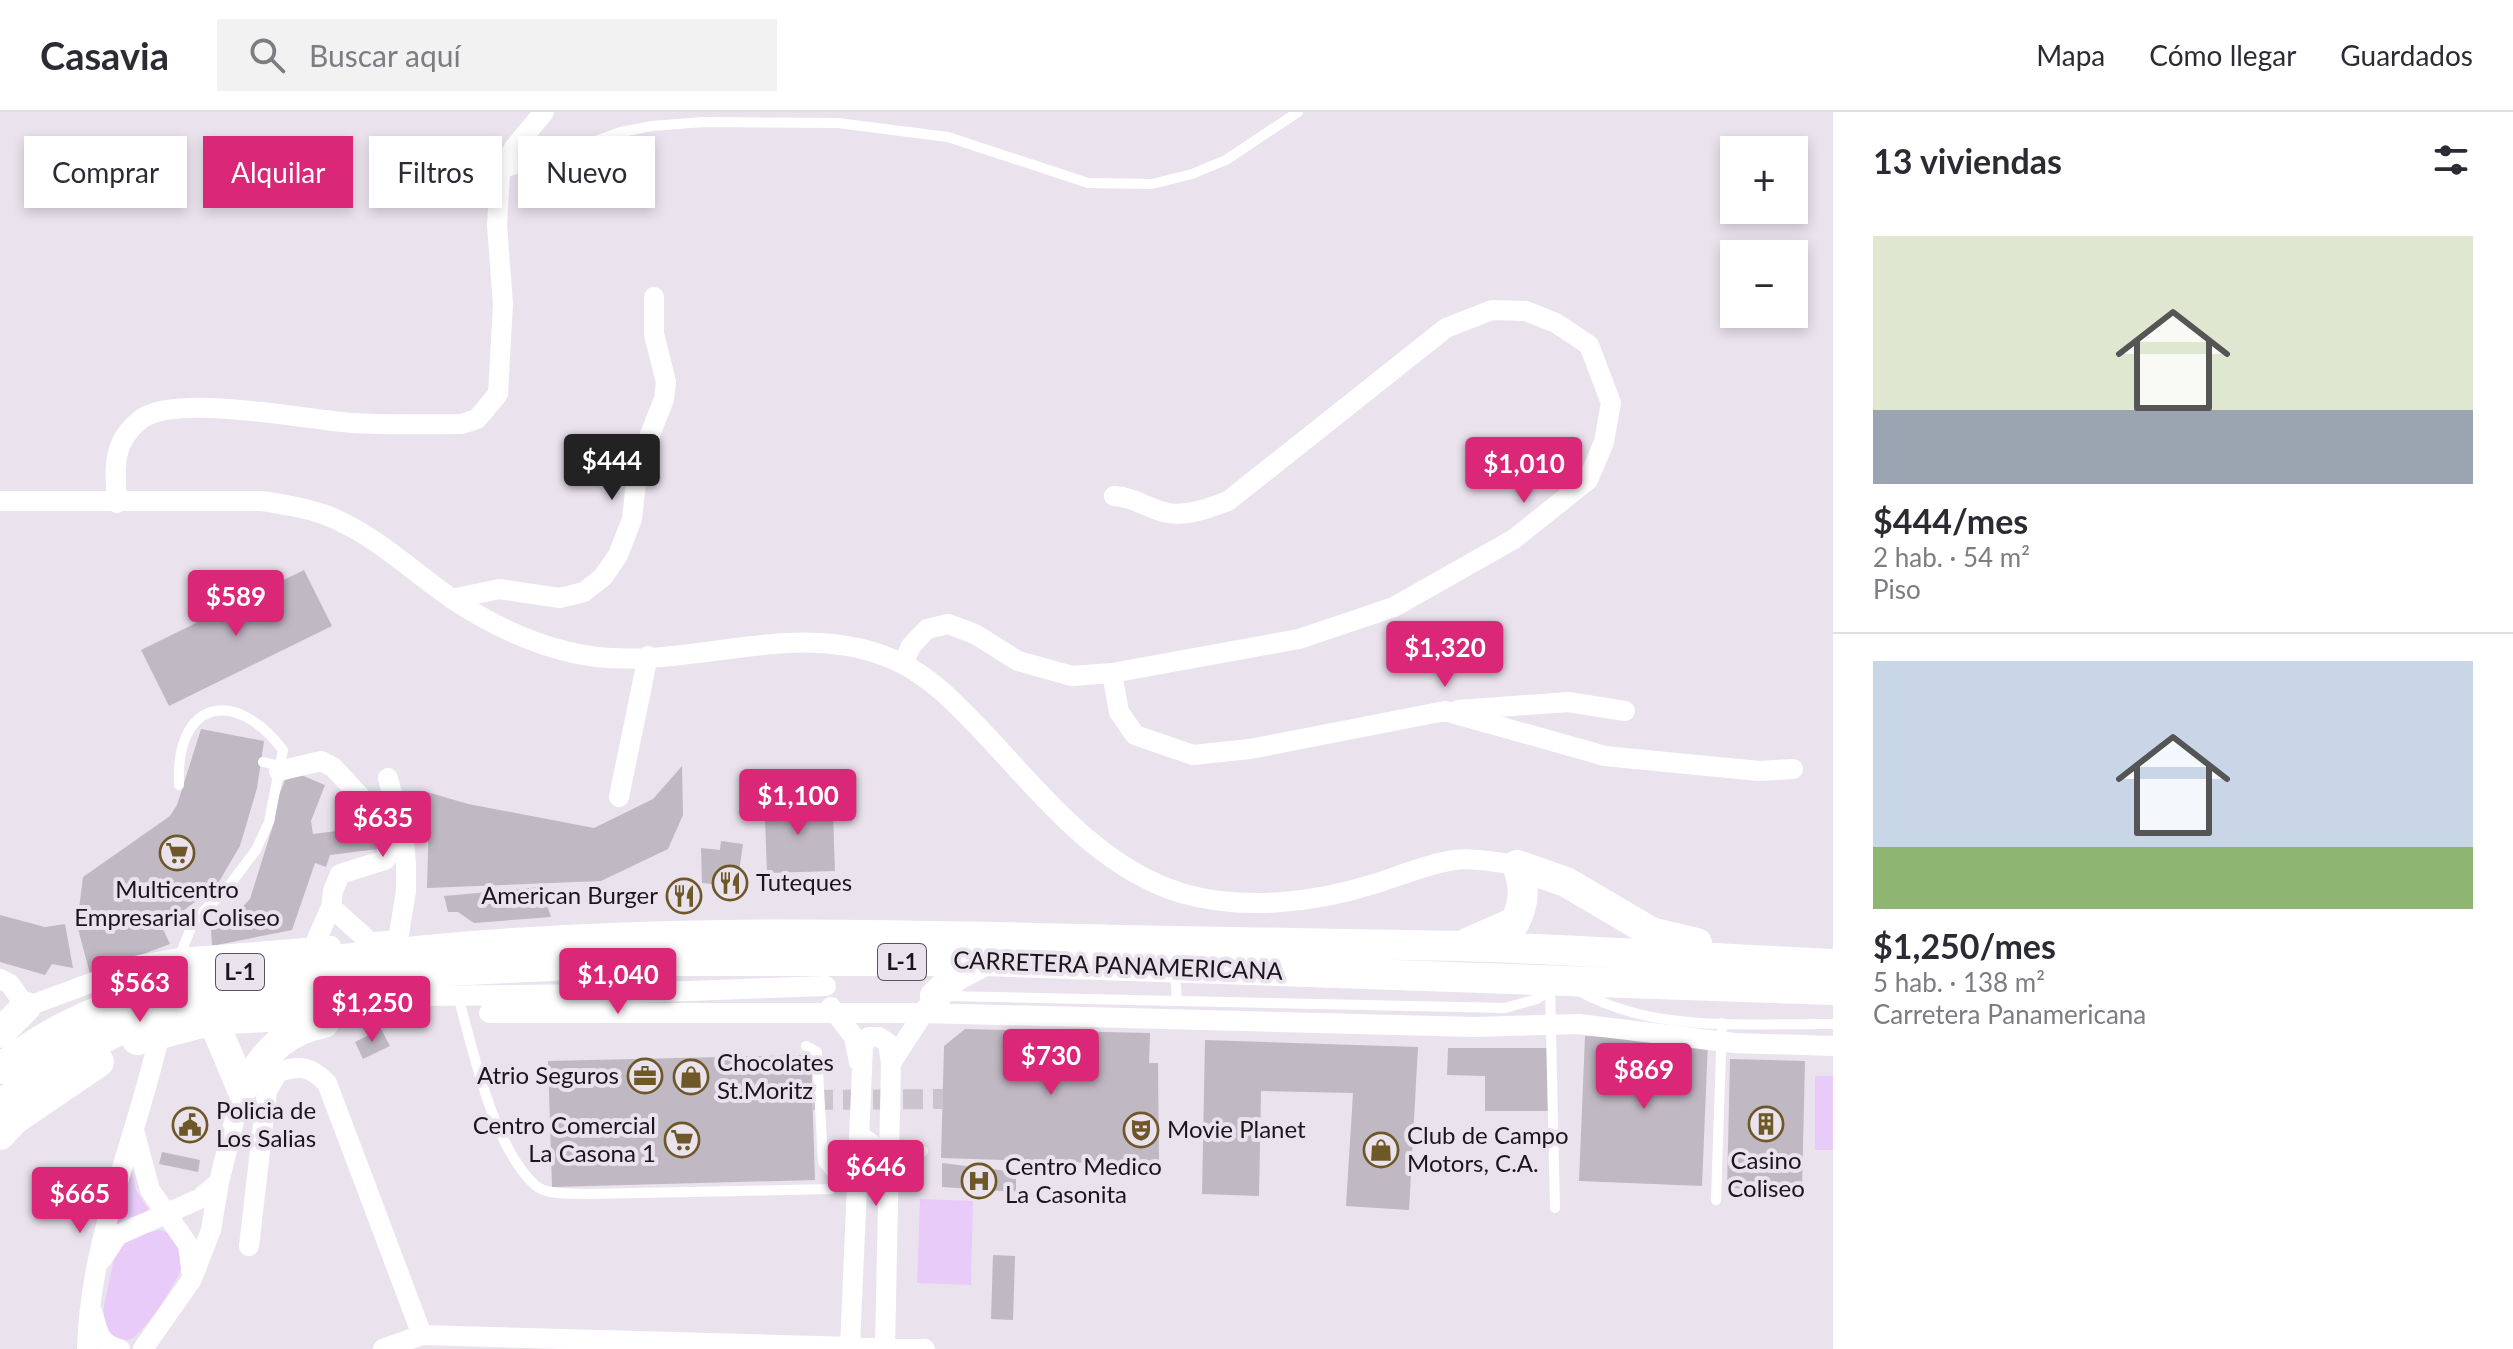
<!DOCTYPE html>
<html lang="es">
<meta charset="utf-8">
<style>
body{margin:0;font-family:Lato,sans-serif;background:#f2f2f3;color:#2b2b33;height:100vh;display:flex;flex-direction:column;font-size:30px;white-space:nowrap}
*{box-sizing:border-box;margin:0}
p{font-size:26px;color:#7c7c81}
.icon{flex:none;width:44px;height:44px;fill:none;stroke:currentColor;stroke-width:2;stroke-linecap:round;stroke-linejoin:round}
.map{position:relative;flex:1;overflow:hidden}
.details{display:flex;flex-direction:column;background:#fff;width:680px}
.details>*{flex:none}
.hud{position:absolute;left:24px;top:24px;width:760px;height:72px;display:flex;gap:16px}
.buttons{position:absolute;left:1720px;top:24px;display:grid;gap:16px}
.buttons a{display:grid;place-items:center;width:88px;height:88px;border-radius:0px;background:#fff;box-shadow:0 4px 12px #0003;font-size:40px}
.price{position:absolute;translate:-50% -68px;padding:0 18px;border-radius:8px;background:#db2777;color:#fff;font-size:26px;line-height:52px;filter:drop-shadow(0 2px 4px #0008)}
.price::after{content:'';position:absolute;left:50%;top:48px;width:24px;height:18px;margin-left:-12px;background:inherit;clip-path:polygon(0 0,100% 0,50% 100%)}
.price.on{background:#222;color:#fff}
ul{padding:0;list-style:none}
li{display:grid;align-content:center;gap:16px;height:424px;padding:0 40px}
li+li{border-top:2px solid #e1e1e2}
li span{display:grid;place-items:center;height:248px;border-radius:0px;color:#555}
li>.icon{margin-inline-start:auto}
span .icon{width:144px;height:144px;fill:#fffc;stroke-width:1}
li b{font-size:34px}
h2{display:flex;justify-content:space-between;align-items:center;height:96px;padding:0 40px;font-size:34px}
.tag{padding:0 28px;border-radius:0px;background:#fff;box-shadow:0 4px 12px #0003;font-size:28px;line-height:72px}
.tag.on{background:#db2777;color:#fff}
header{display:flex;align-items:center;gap:48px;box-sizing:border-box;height:112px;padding:0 40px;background:#fff;border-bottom:2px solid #e1e1e2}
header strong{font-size:38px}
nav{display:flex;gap:44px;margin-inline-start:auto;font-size:28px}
.search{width:560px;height:72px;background:#f2f2f3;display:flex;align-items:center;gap:20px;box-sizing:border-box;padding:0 28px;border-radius:0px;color:#7c7c81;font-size:30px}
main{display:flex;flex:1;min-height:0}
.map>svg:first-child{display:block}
.green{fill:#e8cbf9}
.building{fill:#c0b9c4}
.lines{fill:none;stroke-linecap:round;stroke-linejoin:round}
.street-tunnel{stroke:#cbc4ce;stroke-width:20;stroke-dasharray:20 10;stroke-linecap:butt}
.lane{stroke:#fff;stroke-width:10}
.street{stroke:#fff;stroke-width:20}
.primary{stroke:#fff;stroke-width:30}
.labels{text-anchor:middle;stroke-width:8;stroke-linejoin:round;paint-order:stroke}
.shield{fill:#eae3ee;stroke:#58545a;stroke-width:2}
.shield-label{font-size:22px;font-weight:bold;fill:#1a171b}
.poi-label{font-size:24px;fill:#1a171b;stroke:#eae3ee;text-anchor:start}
.street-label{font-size:24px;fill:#1a171b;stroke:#eae3ee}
</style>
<header>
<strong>Casavia</strong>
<div class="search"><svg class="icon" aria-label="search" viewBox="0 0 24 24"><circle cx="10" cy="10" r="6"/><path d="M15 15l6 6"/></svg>Buscar aquí</div>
<nav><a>Mapa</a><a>Cómo llegar</a><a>Guardados</a></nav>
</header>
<main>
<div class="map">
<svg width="1833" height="1237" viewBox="0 0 1833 1237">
<rect width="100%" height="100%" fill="#eae3ee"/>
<!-- green -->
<path class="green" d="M1815 964H1833V1038H1815Z
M131 1055 136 1078 150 1100 123 1107 115 1115Z
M920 1087 973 1089 971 1173 917 1171Z
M160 1118 172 1122C178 1131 183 1141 182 1152 181 1167 145 1218 133 1226 124 1231 117 1229 108 1225L101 1209 116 1137 127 1125Z"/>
<!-- building -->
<path class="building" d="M304 458 332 514 169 594 141 538Z
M201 617 264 629 257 676 240 734 217 773 162 815 170 832 90 862 77 813 83 765 170 704 177 693Z
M682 654 683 703 668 737 601 769 427 776 429 702 424 679 468 692 594 716 653 687Z
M289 658 325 673 311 709 313 722 374 714 378 737 330 743 326 755 315 751 292 818 212 834 211 817 231 807 250 787 275 707V693Z
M764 680 833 703 835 759 767 761Z
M721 729 743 732 737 775 702 771 701 736 720 738Z
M541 775 551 805 474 811 458 800H448L444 784Z
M0 803 45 815 65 812 73 856 52 852 45 863 0 850Z
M381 917 390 934 363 947 355 930Z
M965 917 1150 921 1149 951H1158L1159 1053 941 1046 944 934Z
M1585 924 1708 929 1702 1074 1579 1069Z
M1205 928 1418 935 1409 1098 1346 1094 1353 981 1261 979 1259 1084 1202 1082Z
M1448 936H1550L1551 999H1485V964L1447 963Z
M811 943 815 1068 552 1075 548 949Z
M1730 947 1805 949 1802 1078 1727 1076Z
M162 1040 200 1048 198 1060 159 1052Z
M942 1051 1016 1060V1080L942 1075Z
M993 1143 1015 1144 1013 1208 991 1207Z"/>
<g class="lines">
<!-- street-tunnel -->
<path class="street-tunnel" d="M813 988 943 987"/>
<!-- lane -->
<path class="lane" d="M504 61 621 20 652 14 704 10 838 11 948 25 1088 71 1152 72 1192 62 1226 48 1298 0
M263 650 280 654
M179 846 194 808 225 779 256 738 269 710 283 638C234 574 175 589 179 673
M1175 859 1177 889
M1550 875 1555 1096
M1577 878C1654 922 1747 911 1833 912
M458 884C473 938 493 1035 535 1073 547 1084 574 1081 589 1082L831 1077 841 1062
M946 884 1505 896 1537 887 1553 876
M806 934 817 940 823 1050 830 1059 844 1062
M859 1017 892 1040 923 1039
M1716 1088 1722 911"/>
<!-- street -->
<path class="street" d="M0 389H262C282 392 303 395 323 402 372 420 409 457 451 486 485 509 526 529 565 539 676 569 796 497 903 552 935 569 958 594 983 620 1041 681 1097 755 1181 781 1243 799 1313 791 1374 772 1400 764 1427 752 1454 748 1473 745 1498 751 1517 753
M117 391C115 358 111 331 140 308 174 280 306 308 352 311 388 313 425 312 462 312L477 307 498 282 503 192 497 113 500 62 514 36 544 0
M452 487 499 477 560 486 584 480 603 465 618 443 632 407 638 353 664 287 666 270 654 222V185
M903 552 911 534 927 517 948 512 975 522 1018 549 1072 564 1112 561 1299 527 1394 495 1514 427 1588 368 1604 330 1611 291 1589 233 1556 211 1526 199 1492 198 1446 216 1228 389C1209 396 1184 406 1164 400 1145 395 1134 385 1114 384
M1112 561 1119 600 1135 623 1193 643 1250 637 1445 599 1605 644 1759 659 1793 657
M1458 598 1568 590 1625 599
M279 659 321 649 333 655 383 709 388 743 385 748 340 762 333 779 331 795 371 831
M619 685 648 544
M375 830 398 828 406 779V752L404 730 388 666
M313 836 331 795
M0 867 10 872 26 895 139 853 179 846 331 834
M409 884 607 882 826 874
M831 895 854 925 859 950
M489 901H923L1474 915 1579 912 1734 931 1833 934
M891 951 928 894
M135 1022 150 1078 188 1133 192 1164
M249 1134 267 979 278 960C300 953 310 954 327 971L422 1223
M102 1147 118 1123 199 1087 219 1070
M93 1201C97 1219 100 1233 120 1237
M850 1235 863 934 869 925H879L888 931 891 951 885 1235
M87 1237C90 1123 139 1022 162 912
M143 1237 192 1167 211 1118 219 1070 242 977
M383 1237 422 1223 925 1237"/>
<!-- primary -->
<path class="primary" d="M1517 753 1566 770 1651 820 1697 831
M1469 830 1515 810C1525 789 1525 775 1517 753
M935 884 956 864 982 850
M213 908 242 977C267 942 279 920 324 911
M0 921 26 895
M137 928 213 908 387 898 409 884 422 860
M0 957C109 868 254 857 388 842 633 815 878 822 1124 828 1236 831 1348 831 1460 834 1584 838 1709 846 1833 852
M0 993 71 942 148 904 203 887 422 860 661 849H983L1833 878
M0 1023 15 1007 99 950"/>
</g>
<!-- icons -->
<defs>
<g id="supermarket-ring" transform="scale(1.8)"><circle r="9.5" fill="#eae3ee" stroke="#6e5828" stroke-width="1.5"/><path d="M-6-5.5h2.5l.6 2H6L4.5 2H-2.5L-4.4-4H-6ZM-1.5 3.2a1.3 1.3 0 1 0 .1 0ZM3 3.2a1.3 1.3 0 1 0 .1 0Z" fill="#6e5828"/></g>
<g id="restaurant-ring" transform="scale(1.8)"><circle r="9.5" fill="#eae3ee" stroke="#6e5828" stroke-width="1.5"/><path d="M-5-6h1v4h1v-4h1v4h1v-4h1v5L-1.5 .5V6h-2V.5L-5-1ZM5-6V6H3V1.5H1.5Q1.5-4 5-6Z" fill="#6e5828"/></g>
<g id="office-ring" transform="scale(1.8)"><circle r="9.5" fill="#eae3ee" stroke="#6e5828" stroke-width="1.5"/><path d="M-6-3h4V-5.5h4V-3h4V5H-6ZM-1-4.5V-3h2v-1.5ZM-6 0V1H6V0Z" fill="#6e5828"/></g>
<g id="shop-ring" transform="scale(1.8)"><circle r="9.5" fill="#eae3ee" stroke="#6e5828" stroke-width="1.5"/><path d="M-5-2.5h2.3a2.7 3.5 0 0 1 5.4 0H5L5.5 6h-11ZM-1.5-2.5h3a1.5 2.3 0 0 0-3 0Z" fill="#6e5828"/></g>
<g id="building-ring" transform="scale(1.8)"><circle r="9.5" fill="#eae3ee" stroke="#6e5828" stroke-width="1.5"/><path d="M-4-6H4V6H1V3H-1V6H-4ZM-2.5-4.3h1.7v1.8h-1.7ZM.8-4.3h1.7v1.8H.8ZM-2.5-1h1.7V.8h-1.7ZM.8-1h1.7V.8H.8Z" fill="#6e5828"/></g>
<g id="civic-ring" transform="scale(1.8)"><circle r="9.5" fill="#eae3ee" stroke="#6e5828" stroke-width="1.5"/><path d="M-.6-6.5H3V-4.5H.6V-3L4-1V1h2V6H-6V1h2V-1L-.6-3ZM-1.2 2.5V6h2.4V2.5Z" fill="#6e5828"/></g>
<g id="theatre-ring" transform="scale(1.8)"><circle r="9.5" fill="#eae3ee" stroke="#6e5828" stroke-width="1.5"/><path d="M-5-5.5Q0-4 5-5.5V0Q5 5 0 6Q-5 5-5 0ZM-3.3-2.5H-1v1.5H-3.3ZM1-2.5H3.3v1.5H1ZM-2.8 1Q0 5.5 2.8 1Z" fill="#6e5828"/></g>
<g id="hospital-ring" transform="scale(1.8)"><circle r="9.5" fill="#eae3ee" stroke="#6e5828" stroke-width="1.5"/><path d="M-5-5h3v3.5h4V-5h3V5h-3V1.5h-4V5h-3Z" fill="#6e5828"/></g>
</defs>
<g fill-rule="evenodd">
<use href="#supermarket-ring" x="177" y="741"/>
<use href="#restaurant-ring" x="730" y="771"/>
<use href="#restaurant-ring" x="684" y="784"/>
<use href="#office-ring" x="645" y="964"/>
<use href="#shop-ring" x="691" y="965"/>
<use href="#building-ring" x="1766" y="1012"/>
<use href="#civic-ring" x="190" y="1013"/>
<use href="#theatre-ring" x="1141" y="1018"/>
<use href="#supermarket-ring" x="682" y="1028"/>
<use href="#shop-ring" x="1381" y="1038"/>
<use href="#hospital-ring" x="979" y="1069"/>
</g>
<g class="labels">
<!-- shield labels -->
<g class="shield">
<rect x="878" y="832" width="48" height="36" rx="6"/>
<rect x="216" y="842" width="48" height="36" rx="6"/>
</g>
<g class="shield-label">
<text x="902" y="858">L-1</text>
<text x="240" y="868">L-1</text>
</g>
<!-- poi labels -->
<g class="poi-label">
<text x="756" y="779">Tuteques</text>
<text x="177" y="786" text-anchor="middle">Multicentro<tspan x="177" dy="28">Empresarial Coliseo</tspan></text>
<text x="658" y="792" text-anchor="end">American Burger</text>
<text x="717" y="959">Chocolates<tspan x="717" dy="28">St.Moritz</tspan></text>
<text x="619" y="972" text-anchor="end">Atrio Seguros</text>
<text x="216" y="1007">Policia de<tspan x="216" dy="28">Los Salias</tspan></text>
<text x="656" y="1022" text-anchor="end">Centro Comercial<tspan x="656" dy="28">La Casona 1</tspan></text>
<text x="1167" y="1026">Movie Planet</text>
<text x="1407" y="1032">Club de Campo<tspan x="1407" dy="28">Motors, C.A.</tspan></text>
<text x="1766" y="1057" text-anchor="middle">Casino<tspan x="1766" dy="28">Coliseo</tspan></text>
<text x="1005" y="1063">Centro Medico<tspan x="1005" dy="28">La Casonita</tspan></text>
</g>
<!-- street labels -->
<g class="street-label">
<text transform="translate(1118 854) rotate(2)" y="8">CARRETERA PANAMERICANA</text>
</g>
</g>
</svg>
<div class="buttons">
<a>+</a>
<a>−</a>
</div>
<b class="price on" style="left:612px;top:390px">$444</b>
<b class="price" style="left:1524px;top:393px">$1,010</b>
<b class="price" style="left:236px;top:526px">$589</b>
<b class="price" style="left:1445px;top:577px">$1,320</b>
<b class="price" style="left:798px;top:725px">$1,100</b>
<b class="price" style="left:383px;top:747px">$635</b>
<b class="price" style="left:618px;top:904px">$1,040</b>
<b class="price" style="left:140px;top:912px">$563</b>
<b class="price" style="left:372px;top:932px">$1,250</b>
<b class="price" style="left:1051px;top:985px">$730</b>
<b class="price" style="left:1644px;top:999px">$869</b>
<b class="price" style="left:876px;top:1096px">$646</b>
<b class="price" style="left:80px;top:1123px">$665</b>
<div class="hud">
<a class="tag">Comprar</a>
<a class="tag on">Alquilar</a>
<a class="tag">Filtros</a>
<a class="tag">Nuevo</a>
</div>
</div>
<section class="details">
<h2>13 viviendas<svg class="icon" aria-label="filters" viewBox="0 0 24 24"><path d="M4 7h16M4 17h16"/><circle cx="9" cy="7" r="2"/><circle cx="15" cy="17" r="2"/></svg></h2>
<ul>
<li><span style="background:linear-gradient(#dfe7d0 70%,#9aa5b1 0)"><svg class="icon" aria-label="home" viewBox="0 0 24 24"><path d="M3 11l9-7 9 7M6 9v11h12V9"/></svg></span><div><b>$444/mes</b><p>2 hab. · 54 m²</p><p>Piso</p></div></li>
<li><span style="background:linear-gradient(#c9d6e8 75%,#8fb573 0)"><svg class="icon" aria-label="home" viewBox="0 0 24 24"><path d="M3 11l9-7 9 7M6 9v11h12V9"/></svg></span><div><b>$1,250/mes</b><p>5 hab. · 138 m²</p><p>Carretera Panamericana</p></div></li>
</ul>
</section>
</main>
